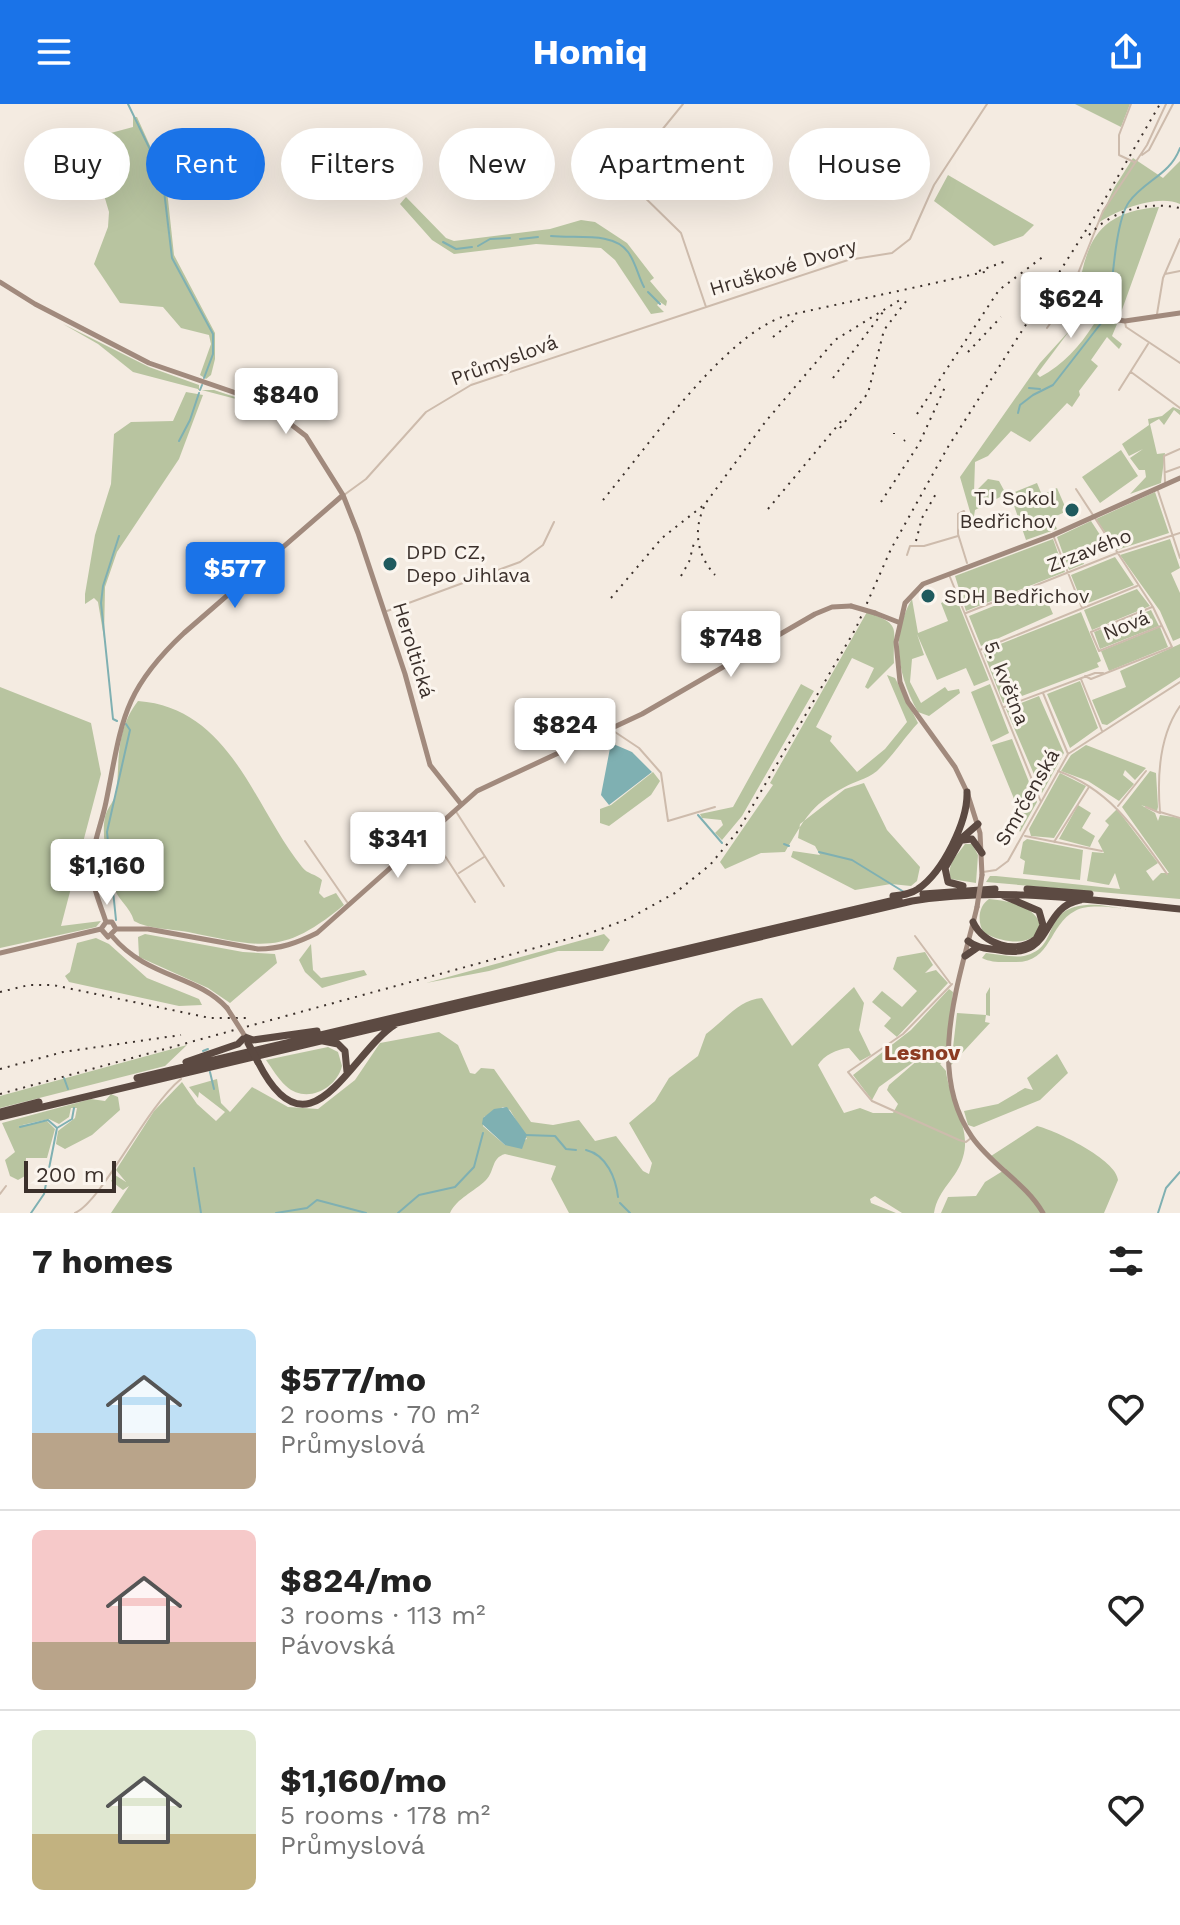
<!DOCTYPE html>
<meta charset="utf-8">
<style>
body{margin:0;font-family:"Work Sans",sans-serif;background:#f6f6f6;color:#222;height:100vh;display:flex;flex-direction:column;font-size:30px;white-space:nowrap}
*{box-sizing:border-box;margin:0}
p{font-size:26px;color:#767676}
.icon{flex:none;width:44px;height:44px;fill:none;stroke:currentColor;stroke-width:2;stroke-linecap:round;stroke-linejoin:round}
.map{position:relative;height:1109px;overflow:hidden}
.side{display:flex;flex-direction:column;background:#fff;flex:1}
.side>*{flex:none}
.banner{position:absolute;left:24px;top:24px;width:1132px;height:72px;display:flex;gap:16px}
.scale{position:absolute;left:24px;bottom:20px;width:92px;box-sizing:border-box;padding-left:8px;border:4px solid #3b302b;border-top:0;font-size:22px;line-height:28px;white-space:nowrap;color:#3b302b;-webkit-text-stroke:6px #fbf5ee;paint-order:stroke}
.price{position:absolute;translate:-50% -68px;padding:0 18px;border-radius:8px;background:#fff;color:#222;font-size:26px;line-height:52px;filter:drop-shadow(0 2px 4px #0008)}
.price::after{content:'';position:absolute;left:50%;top:48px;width:24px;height:18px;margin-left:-12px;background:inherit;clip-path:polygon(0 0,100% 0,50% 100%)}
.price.active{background:#1a73e8;color:#fff}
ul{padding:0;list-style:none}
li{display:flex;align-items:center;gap:24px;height:200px;padding:0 32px}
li+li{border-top:2px solid #e0e0e0}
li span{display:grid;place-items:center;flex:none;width:224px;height:160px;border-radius:12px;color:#555}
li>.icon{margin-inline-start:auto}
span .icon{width:96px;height:96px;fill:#fffc;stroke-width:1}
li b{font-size:34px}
h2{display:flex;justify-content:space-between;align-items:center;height:96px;padding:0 32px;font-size:34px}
.chip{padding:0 28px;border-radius:36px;background:#fff;box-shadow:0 8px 32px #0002;font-size:28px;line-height:72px}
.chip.active{background:#1a73e8;color:#fff}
header{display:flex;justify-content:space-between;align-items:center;height:104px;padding:0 32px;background:#1a73e8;color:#fff;font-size:36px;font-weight:700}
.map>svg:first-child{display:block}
.green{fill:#b8c4a0;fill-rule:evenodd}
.water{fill:#7fb0b2}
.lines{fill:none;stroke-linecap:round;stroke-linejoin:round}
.stream{stroke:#7fb0b2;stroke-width:2}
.street{stroke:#cdbbac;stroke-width:2}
.secondary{stroke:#a18a7d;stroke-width:5}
.highway{stroke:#5c4a42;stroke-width:7}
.rail{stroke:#3b302b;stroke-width:2;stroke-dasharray:2 6;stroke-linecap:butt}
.secondary-bridge{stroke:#a18a7d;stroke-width:5}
.highway-bridge{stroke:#5c4a42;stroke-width:7}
.poi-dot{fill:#1f5a5e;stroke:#fbf5ee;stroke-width:3}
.labels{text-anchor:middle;stroke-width:6;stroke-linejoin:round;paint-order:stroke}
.street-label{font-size:20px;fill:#3b302b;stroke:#fbf5ee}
.poi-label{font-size:20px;fill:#3b302b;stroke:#fbf5ee;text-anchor:start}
.neighbourhood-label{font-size:22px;font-weight:bold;fill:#8c3b22;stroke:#fbf5ee}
</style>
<header><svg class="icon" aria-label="menu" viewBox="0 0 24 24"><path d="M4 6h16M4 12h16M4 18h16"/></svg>Homiq<svg class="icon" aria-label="share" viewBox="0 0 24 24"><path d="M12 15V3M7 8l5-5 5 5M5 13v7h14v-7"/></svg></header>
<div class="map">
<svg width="1180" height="1109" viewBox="0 0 1180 1109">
<rect width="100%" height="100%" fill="#f4ebe1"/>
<!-- green -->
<path class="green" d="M1075 0H1130L1121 23Z
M133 13H137L166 77 174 151 215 229V255L211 271 206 275 200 271 211 240 209 231 181 224 163 203 120 199 94 160 108 123 109 108 91 47 107 30 133 23Z
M1133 54 1163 74 1180 57V100C1158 90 1119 105 1098 119L1114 84Z
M948 71 1034 121 1023 132 994 142 934 97Z
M406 93 446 134 454 137 550 125 581 116 595 118 627 139 654 174 650 177 667 197 666 202 660 198 657 201 664 208 651 210 615 156 601 144 536 140 454 150 432 136 400 100Z
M1159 103 1119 214 1078 190C1086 136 1099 108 1159 103Z
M1094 208 1117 220 1112 232 1122 240 1119 245 1107 233 1091 256 1098 262 1079 287 1080 291 1072 303 1067 299 1030 338 1011 327 988 352 975 358 974 389 988 375 999 377 1006 390 975 406 973 418 960 373 1040 259 1070 226 1037 270 1040 273C1063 261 1080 242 1094 220L1086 214Z
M63 220 149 263 199 281V286H214L259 301 133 268 98 240Z
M186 288 203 291 179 355 117 448 105 483 104 534 98 498 94 494 85 500V490L95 431 111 380 114 330 131 318 173 317Z
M1173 303 1180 306V311L1174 306 1164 321 1159 315 1150 320 1157 350 1165 349 1161 379 1130 390 1146 373 1145 366H1139L1130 354 1143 345 1129 352 1122 340 1149 321 1148 315 1162 312Z
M1121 346 1138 372 1100 399 1082 373Z
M1037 379 1042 391 1057 384 1067 407 1052 414 1057 425 1026 436 1010 390Z
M1155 388 1169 429 1117 446 1096 415Z
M1091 417 1104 437 1078 444 1084 460 1069 466 1057 433Z
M1053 435 1065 468 966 507 955 472Z
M1170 435 1180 464 1171 469 1180 489V534L1173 537 1160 507 1120 451Z
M1115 453 1134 481 1083 501 1071 471Z
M1137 485 1150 502 1092 526 1084 506Z
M1026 489 1031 502 1047 496 1053 510 981 542 969 512Z
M912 495 918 529 948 517 941 499 947 496 949 501H959L989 576 974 582 966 564 937 576 917 530 924 551 912 555 910 578 921 599 945 583 948 587 959 585 960 589 929 612 918 608C898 572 890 532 912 495Z
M1151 506 1159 522 1100 545 1094 528Z
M867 508C904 522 892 523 894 559L868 585 865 583 874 564 852 554 816 623 832 632 830 637 857 668 885 645 907 618 887 571 895 574 918 619C904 634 892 653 877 667 866 676 854 677 843 684 809 702 804 717 785 748L761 749 725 765 720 758 773 681 770 679Z
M1081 508 1101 557 1097 559 1099 563 1003 599 983 547Z
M1160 523 1168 543 1109 567 1101 547Z
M1180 540V573L1107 621 1102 620 1092 596 1126 583 1120 567Z
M1080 577 1098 624 1070 644 1047 590Z
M801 580 814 587 742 712 722 736 715 729 723 721 721 716 702 714 700 710 733 703Z
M990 580 1009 629 991 638 971 588Z
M0 583 91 619 101 670 61 822 101 817 96 823 0 844Z
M1039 592 1064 649 1042 689 1006 605Z
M138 597C231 604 253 702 302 763 307 770 316 770 322 776L319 789 324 794 336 789 344 801C282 852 262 843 188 828 172 825 148 825 134 817 130 802 117 796 113 781 108 764 101 731 105 713 107 703 116 696 117 685 119 653 117 624 138 597Z
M1012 635 1037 698 1020 728 1011 711 1019 707 992 641Z
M1086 641 1146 664 1135 676 1125 666 1123 671 1134 680 1119 697 1088 677 1061 667 1071 651Z
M1150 667 1156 669 1158 703 1157 707 1141 701 1155 709 1158 717 1160 711 1180 714V795L986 778 990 772H996L1120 785 1115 769 1109 781 1087 777 1092 748 1104 749 1098 737 1109 721 1105 717 1117 705 1158 759 1146 767 1153 777 1161 769H1169L1122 703Z
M653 668 660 677 651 691 609 722 600 719V705L611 701Z
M1060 669 1086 682 1054 734 1031 732 1029 725Z
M864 679 887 726 920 763 917 777 911 782 891 780 855 786 791 753 793 747 820 751 815 742 798 734 800 720 845 685Z
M1078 701 1091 709 1082 724 1095 732 1090 743 1059 735Z
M1027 735 1083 746 1080 776 1023 770 1025 757 1020 754 1023 738Z
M965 740H972L978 751 976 779 951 775C946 760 957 752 965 740Z
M989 795C1068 801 1045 859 984 829 977 819 978 802 989 795Z
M1100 801 1131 806C1116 804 1089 799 1075 807 1048 821 1052 860 1013 858 1002 858 992 859 982 854L986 849C998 850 1012 854 1024 852 1065 843 1035 798 1100 801Z
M145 830 243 848 275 850 277 859 230 899 208 884 139 853 138 833Z
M604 830 610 836 603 847H558L489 867 426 879Z
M96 834 109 840 147 874 199 895 202 901 179 902 69 878 65 872 70 868 77 839Z
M311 840 313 866 321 874 364 866 367 871 322 884 305 868 299 856Z
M925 848 933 861 925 869 936 866 948 879 897 933 884 922 891 914 872 898 882 887 902 903 917 887 893 865 897 853Z
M854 883 864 899 859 926 871 951 860 957 849 944C837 945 824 951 818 961L844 1009 860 1004 873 1009H893L898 1000 887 986 889 981 919 955 930 954 926 949 879 983 872 996 853 971 911 926 949 885 953 888 947 955 940 960 946 967C949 996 972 1024 963 1053 957 1075 938 1085 934 1109H902L875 1092 870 1095 871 1099 896 1109H569L551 1075 556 1062 505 1050C491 1054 495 1067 486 1076 474 1088 457 1094 450 1109H111L129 1082 123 1086 111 1077 115 1071 126 1078 116 1066 154 1007 182 978 197 1000 216 1017 225 1008 199 988 198 994 189 983 217 975 221 999 230 1008 252 983 288 1003 318 1005 355 976 380 939 439 928 458 941 470 969 475 970 481 964 494 965 531 1018 553 1021 579 1016 595 1037 616 1032 643 1067 649 1070 652 1059 629 1019 655 997 669 974 698 952 706 930C724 917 738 896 762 894L792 942ZM503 1003 510 1006 527 1035 505 1041 483 1022 484 1013Z
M990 883V912L986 911 985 918 990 919 951 961 957 909 986 911V890Z
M187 941 165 962 0 1004V992Z
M328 943 338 948 342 962C336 986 305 1000 286 982 278 975 272 964 266 956Z
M1057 950 1068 969 1040 996 974 1023 968 1021 964 1007 998 1000 1025 984 1033 986 1027 974Z
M111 990 118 993 120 1006 92 1031 65 1045 56 1040 58 1027 75 1014 77 1004H71L69 1013 59 1020 49 1015 18 1022 47 1017 55 1025 47 1054H26L25 1072 18 1076 10 1072 5 1056 15 1048 2 1019 91 995 105 997Z
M1037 1022C1055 1026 1117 1056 1118 1076L1104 1109H941L948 1093 976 1092 985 1078 1006 1065 991 1052Z"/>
<!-- water -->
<path class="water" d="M611 639 632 648 652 668 609 701 601 691Z
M507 1003 527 1031 522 1045 505 1041 482 1020 483 1014 494 1005Z"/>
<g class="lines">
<!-- stream -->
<path class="stream" d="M128 0 162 70 172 154 213 230V250L204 274
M551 132C575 135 613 127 628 148 636 159 638 172 644 183
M520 135 538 133
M443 138 456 145 472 143
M478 142 490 135 510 134
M648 188 660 200
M1109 208C1112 184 1115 117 1129 98 1145 76 1170 71 1180 44
M1029 284 1040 285
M200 286 202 281
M1018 309 1020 301 1033 291 1053 281 1102 218
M179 337 190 316 199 289
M117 617 113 615 101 499 103 482 119 432
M698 711 722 739
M784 740 789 742
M819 748 852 756 904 788
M116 816 107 728 130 626 126 620
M203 947 208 945
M210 968 214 985
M64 974 68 985
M20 1023 48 1016 57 1024
M525 1031 555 1032 566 1045 576 1046
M586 1046C607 1051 616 1075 618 1093
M194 1064 201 1109
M620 1099 630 1109
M31 1109 44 1090 57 1024 72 1015 74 1004
M276 1109 307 1104 317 1096 366 1109
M398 1109 419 1091 455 1083 474 1063 483 1029
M1158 1109 1166 1084 1180 1068"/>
<!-- street -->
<path class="street" d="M683 0 626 70 631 80 681 129 706 203
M1131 0 1119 31V51L1134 58
M1142 51 1149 46 1173 0
M1165 170 1180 167
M1068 196 1078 197 1073 182 1103 107 1147 41 1166 0
M1157 210 1163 174 1180 135
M1055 213 1071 223 1092 206
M1125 218 1126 223 1180 259
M1047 224 1066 197
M1131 268 1180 304
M1119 286 1148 240
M1166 368 1180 363
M1165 378 1164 352 1180 345
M1076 385 1153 503 1172 543 1091 575 1085 572
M1158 387 1180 454
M344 391 366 375 426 308 471 281 848 156 892 149 910 135 934 81 987 0
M958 425 966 417 964 407 958 410V430L967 459
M1053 431 1082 504
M907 451 910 442H924L958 432
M950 473 1041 698
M1152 503 1091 528 1099 547 1161 522
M387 507 520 458 543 441 554 418
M966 509 1117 449 1180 429
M980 546 1137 482
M1081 575 1102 627
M1043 589 1068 650
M1180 602C1159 632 1157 672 1160 708L1180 714
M1004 603 1095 569H1103
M612 626 639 644 661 669 668 717 715 703
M1058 667C1111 686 1136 726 1167 770
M1118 702 1146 667
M1146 703 1160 709
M455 706 504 782
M430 729 475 798
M1025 732 1102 747
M305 737 347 798
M1054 738 1089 683
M983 768 996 766 1008 757 1068 650 1180 578
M459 769 484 753
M915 832 950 879
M952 880 903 930 848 968 872 997 959 1036 966 1038 971 1034
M0 1090 6 1082
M75 1109C103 1096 145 1004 181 975"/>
<!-- secondary -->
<path class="secondary" d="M0 178 35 200 149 259 262 298 306 332 343 391 358 429 405 570 430 661 461 700
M1078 197 1111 215 1125 217 1180 209
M875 509 898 518
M982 771 980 729 967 688 955 663 908 598 900 578 896 538 905 499 923 480 1053 431 1180 374
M977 803C960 875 925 965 972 1033 992 1062 1026 1079 1043 1109
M106 818C101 802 94 788 92 771 90 745 101 723 106 698 122 619 121 588 184 529L343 391
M101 825 108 833 116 825
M116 825H148L258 845C280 845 297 839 317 829L477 687 642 610 815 510 832 503 851 502
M112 832C148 875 196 870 227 904
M0 849 101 825 106 818H112L116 825"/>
<!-- highway -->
<path class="highway" d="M963 736 972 735 982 749
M963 782 948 778 945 764 962 734 978 720
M1027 785 1090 790
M923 790 995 785
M893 792C902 791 911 790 918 785 943 768 968 717 967 688
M973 818C983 840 1016 851 1036 835L1043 821 1039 807 1004 792
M968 837C978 845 987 844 999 846 1055 857 1039 804 1080 796
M965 852 978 843
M245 933 253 936 317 927
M323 937 338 940 345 947 347 968
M186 958 238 940 245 933
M258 958C310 1061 351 947 396 920
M137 974 899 795
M0 1008 39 998
M0 1013 912 797C1002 782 1090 796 1180 805"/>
<!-- rail -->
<path class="rail" d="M1089 131C1113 106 1146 97 1180 104
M979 167 1009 156
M773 233 798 213
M968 248 1001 213
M833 274 883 208
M917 310 999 186 1044 152
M840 324 868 289 884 226 907 196
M894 330V329
M904 337 905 336
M603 396C646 345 724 231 785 212L989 167
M881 398 919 340 945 283
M704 403C693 427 697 451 715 471
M768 405 843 315
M916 437 922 414 937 388
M681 472 689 458 695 435
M611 494 662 434 705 400 766 317 835 236 903 194
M0 888 29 881H53L210 914H249
M0 965 63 948 181 931
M0 990 590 829 628 815 675 789 710 761 738 727 856 524 891 445 948 343 1095 112 1160 0"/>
<!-- secondary-bridge -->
<path class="secondary-bridge" d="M851 502 875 509
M977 803 982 771
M227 904 243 929"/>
<!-- highway-bridge -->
<path class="highway-bridge" d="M248 939 258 958"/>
</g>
<!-- markers -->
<g class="poi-dot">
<circle cx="1072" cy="406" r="8"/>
<circle cx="390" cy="460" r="8"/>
<circle cx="928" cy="492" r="8"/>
</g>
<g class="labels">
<!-- street labels -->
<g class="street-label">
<text transform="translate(783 163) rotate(-17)" y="7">Hruškové Dvory</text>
<text transform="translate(504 256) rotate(-20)" y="7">Průmyslová</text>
<text transform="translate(1089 446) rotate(-21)" y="7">Zrzavého</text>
<text transform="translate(1126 521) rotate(-22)" y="7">Nová</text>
<text transform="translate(414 546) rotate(73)" y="7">Heroltická</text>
<text transform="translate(1007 579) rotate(68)" y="7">5. května</text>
<text transform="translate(1027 693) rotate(-60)" y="7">Smrčenská</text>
</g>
<!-- poi labels -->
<g class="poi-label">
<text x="1056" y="401" text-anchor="end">TJ Sokol<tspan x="1056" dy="23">Bedřichov</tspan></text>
<text x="406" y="455">DPD CZ,<tspan x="406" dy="23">Depo Jihlava</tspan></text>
<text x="944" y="499">SDH Bedřichov</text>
</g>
<!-- neighbourhood labels -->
<g class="neighbourhood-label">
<text x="922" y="956">Lesnov</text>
</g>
</g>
</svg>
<div class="scale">200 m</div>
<b class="price" style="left:1071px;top:236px">$624</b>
<b class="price" style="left:286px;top:332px">$840</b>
<b class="price active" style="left:235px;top:506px">$577</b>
<b class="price" style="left:731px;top:575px">$748</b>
<b class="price" style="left:565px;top:662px">$824</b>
<b class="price" style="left:398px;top:776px">$341</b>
<b class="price" style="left:107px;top:803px">$1,160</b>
<div class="banner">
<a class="chip">Buy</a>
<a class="chip active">Rent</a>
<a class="chip">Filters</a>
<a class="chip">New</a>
<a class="chip">Apartment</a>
<a class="chip">House</a>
</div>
</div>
<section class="side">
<h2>7 homes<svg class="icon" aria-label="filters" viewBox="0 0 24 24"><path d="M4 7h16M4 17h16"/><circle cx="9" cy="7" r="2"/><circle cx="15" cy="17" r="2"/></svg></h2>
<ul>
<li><span style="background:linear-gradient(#bfe0f5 65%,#b9a48a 0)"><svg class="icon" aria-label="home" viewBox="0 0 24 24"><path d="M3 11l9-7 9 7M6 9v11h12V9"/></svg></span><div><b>$577/mo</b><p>2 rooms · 70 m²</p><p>Průmyslová</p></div><svg class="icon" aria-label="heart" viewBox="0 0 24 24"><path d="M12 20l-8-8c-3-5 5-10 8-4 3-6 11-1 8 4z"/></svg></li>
<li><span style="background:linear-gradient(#f6c9c9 70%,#b9a48a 0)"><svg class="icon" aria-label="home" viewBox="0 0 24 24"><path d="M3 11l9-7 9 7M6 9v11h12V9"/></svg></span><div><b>$824/mo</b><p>3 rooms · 113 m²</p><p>Pávovská</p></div><svg class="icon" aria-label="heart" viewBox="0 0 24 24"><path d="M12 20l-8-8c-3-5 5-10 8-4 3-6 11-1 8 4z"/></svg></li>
<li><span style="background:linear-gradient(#dfe7d0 65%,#c2b280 0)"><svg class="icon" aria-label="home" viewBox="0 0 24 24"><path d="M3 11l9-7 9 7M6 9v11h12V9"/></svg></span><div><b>$1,160/mo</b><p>5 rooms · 178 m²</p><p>Průmyslová</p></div><svg class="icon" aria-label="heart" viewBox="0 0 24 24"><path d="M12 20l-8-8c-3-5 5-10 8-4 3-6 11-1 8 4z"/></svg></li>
</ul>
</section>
